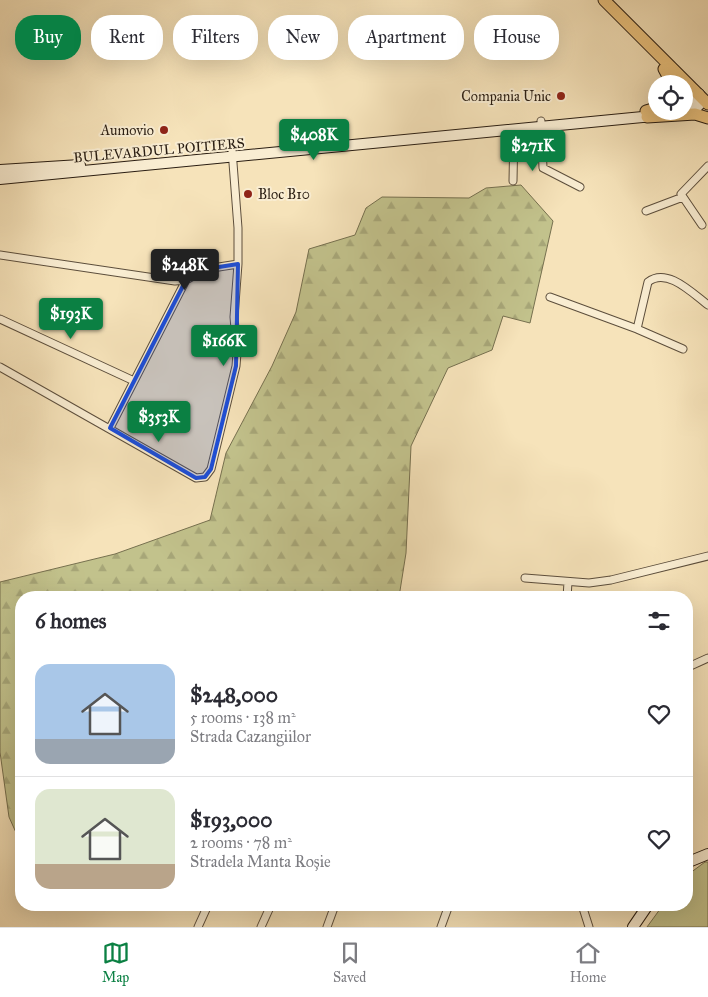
<!DOCTYPE html>
<meta charset="utf-8">
<style>
body{margin:0;font-family:"IM FELL Great Primer",serif;background:#f2f2f3;color:#2b2b33;height:100vh;display:flex;flex-direction:column;font-size:19px;white-space:nowrap}
*{box-sizing:border-box;margin:0}
p{font-size:16px;color:#7c7c81}
.icon{flex:none;width:28px;height:28px;fill:none;stroke:currentColor;stroke-width:2;stroke-linecap:round;stroke-linejoin:round}
.map{position:relative;flex:1;overflow:hidden}
.details{position:absolute;left:15px;top:591px;width:678px;height:320px;display:flex;flex-direction:column;background:#fff;border-radius:20px;box-shadow:0 5px 20px #0002}
.details>*{flex:none}
.top-card{position:absolute;left:15px;top:15px;width:679px;height:45px;display:flex;gap:10px}
.controls{position:absolute;left:648px;top:75px;display:grid;gap:10px}
.controls a{display:grid;place-items:center;width:45px;height:45px;border-radius:50%;background:#fff;box-shadow:0 5px 20px #0002;font-size:25px}
.price{position:absolute;translate:-50% -42px;padding:0 11px;border-radius:5px;background:#0b8043;color:#fff;font-size:16px;line-height:32px;filter:drop-shadow(0 1px 2px #0008)}
.price::after{content:'';position:absolute;left:50%;top:30px;width:15px;height:11px;margin-left:-8px;background:inherit;clip-path:polygon(0 0,100% 0,50% 100%)}
.price.selected{background:#222;color:#fff}
ul{padding:0;list-style:none}
li{display:flex;align-items:center;gap:15px;height:125px;padding:0 20px}
li+li{border-top:1px solid #e1e1e2}
li span{display:grid;place-items:center;flex:none;width:140px;height:100px;border-radius:15px;color:#555}
li>.icon{margin-inline-start:auto}
span .icon{width:60px;height:60px;fill:#fffc;stroke-width:1}
li b{font-size:21px}
h2{display:flex;justify-content:space-between;align-items:center;height:60px;padding:0 20px;font-size:21px}
.pill{padding:0 18px;border-radius:20px;background:#fff;box-shadow:0 5px 20px #0002;font-size:18px;line-height:45px}
.pill.selected{background:#0b8043;color:#fff}
.menu{display:flex;justify-content:space-around;align-items:center;height:70px;border-top:1px solid #e1e1e2;background:#fff;font-size:14px;color:#7c7c81}
.menu a{display:grid;justify-items:center;gap:2px}
.menu .selected{color:#0b8043}
.map>svg:first-child{display:block}
.green{fill:#c2c28c;stroke:#76704f}
.forest{fill:url(#forest-firs);stroke:#76704f}
.lines{fill:none;stroke-linecap:round;stroke-linejoin:round}
.street-casing{stroke:#5c4e3c;stroke-width:9}
.secondary-casing{stroke:#291d12;stroke-width:12}
.primary-casing{stroke:#291d12;stroke-width:13}
.street{stroke:#f9edd2;stroke-width:7}
.secondary{stroke:#f9edd2;stroke-width:10}
.primary{stroke:#ebc27d;stroke-width:11}
.marked{fill:#1d4ed8;fill-opacity:0.2;stroke:#1d4ed8;stroke-width:4;stroke-linejoin:round}
.poi-dot{fill:#8f2418;stroke:#f9edd2;stroke-width:2}
.labels{text-anchor:middle;stroke-width:4;stroke-linejoin:round;paint-order:stroke}
.poi-label{font-size:14px;fill:#291d12;stroke:#f9edd2;text-anchor:end}
.street-label{font-size:14px;fill:#291d12;stroke:#f9edd2}
</style>
<div class="map">
<svg width="708" height="927" viewBox="0 0 708 927">
<defs>
<pattern id="forest-firs" width="22" height="20" patternUnits="userSpaceOnUse" patternTransform="scale(1.25)"><rect width="22" height="20" fill="#c2c28c"/><path d="M5 1l3.5 6h-7zM16 11l3.5 6h-7z" fill="#a7a678"/></pattern>
</defs>
<rect width="100%" height="100%" fill="#f6e3ba"/>
<filter id="stains"><feTurbulence type="fractalNoise" baseFrequency=".004" numOctaves="4"/><feColorMatrix values="0 0 0 0 .2 0 0 0 0 .09 0 0 0 0 .02 0 0 0 .5 -.17"/></filter>
<radialGradient id="worn" r=".72"><stop offset=".6" stop-color="#630" stop-opacity="0"/><stop offset="1" stop-color="#630" stop-opacity=".3"/></radialGradient>
<!-- green -->
<path class="green" d="M705 862H708V927H647L663 905H686V876Z"/>
<!-- forest -->
<path class="forest" d="M521 185 553 221 530 323 503 316 492 350 448 368 411 446 406 553 399 597 21 598V837H18L9 817 0 752V582L115 554 210 520 226 453 272 366 296 312 309 249 355 235 366 208 382 197 469 198 486 188Z"/>
<g class="lines">
<!-- street casing -->
<g class="street-casing">
<path id="street" d="M541 121 543 168 580 187
M513 181 514 130
M683 197 702 225
M646 211 683 197 681 194 708 166
M0 255 175 281 186 280 206 269 238 264V228L232 150
M550 297 637 329 683 349
M0 319 134 381
M637 329 648 282C667 267 692 293 708 305
M0 367 196 478 205 477 211 469 236 366 237 353 234 317 238 264
M110 428 186 280
M525 578 589 583 611 580 708 556
M567 598 568 582
M686 668 708 658
M582 905 589 927
M198 927 208 905
M261 927 271 905
M327 927 335 905
M441 927 449 905"/>
</g>
<!-- secondary casing -->
<g class="secondary-casing">
<path id="secondary" d="M684 104 691 102 699 94
M683 112 696 108 704 100
M0 170 80 165
M0 179 653 116
M686 863 708 854
M633 927 648 905"/>
</g>
<!-- primary casing -->
<g class="primary-casing">
<path id="primary" d="M604 0 708 104
M664 69 672 84
M646 111 656 108
M647 117 695 114 708 118"/>
</g>
<!-- street -->
<use href="#street" class="street"/>
<!-- secondary -->
<use href="#secondary" class="secondary"/>
<!-- primary -->
<use href="#primary" class="primary"/>
</g>
<!-- marked area -->
<path class="marked" d="M238 264 236 366 211 469 205 477 196 478 110 428 186 280 206 269Z"/>
<!-- markers -->
<g class="poi-dot">
<circle cx="561" cy="96" r="5"/>
<circle cx="164" cy="130" r="5"/>
<circle cx="248" cy="194" r="5"/>
</g>
<g class="labels">
<!-- poi labels -->
<g class="poi-label">
<text x="551" y="101">Compania Unic</text>
<text x="154" y="135">Aumovio</text>
<text x="258" y="199" text-anchor="start">Bloc B10</text>
</g>
<!-- street labels -->
<g class="street-label">
<text transform="translate(159 150) rotate(-5)" y="5">BULEVARDUL POITIERS</text>
</g>
</g>
<rect width="100%" height="100%" filter="url(#stains)"/>
<rect width="100%" height="100%" fill="url(#worn)"/>
</svg>
<div class="controls">
<a><svg class="icon" aria-label="locate" viewBox="0 0 24 24"><circle cx="12" cy="12" r="6"/><path d="M12 2v4M12 18v4M2 12h4M18 12h4"/></svg></a>
</div>
<b class="price" style="left:314px;top:161px">$408K</b>
<b class="price" style="left:533px;top:172px">$271K</b>
<b class="price selected" style="left:185px;top:291px">$248K</b>
<b class="price" style="left:71px;top:340px">$193K</b>
<b class="price" style="left:224px;top:367px">$166K</b>
<b class="price" style="left:159px;top:443px">$353K</b>
<div class="top-card">
<a class="pill selected">Buy</a>
<a class="pill">Rent</a>
<a class="pill">Filters</a>
<a class="pill">New</a>
<a class="pill">Apartment</a>
<a class="pill">House</a>
</div>
<section class="details">
<h2>6 homes<svg class="icon" aria-label="filters" viewBox="0 0 24 24"><path d="M4 7h16M4 17h16"/><circle cx="9" cy="7" r="2"/><circle cx="15" cy="17" r="2"/></svg></h2>
<ul>
<li><span style="background:linear-gradient(#a9c7e8 75%,#9aa5b1 0)"><svg class="icon" aria-label="home" viewBox="0 0 24 24"><path d="M3 11l9-7 9 7M6 9v11h12V9"/></svg></span><div><b>$248,000</b><p>5 rooms · 138 m²</p><p>Strada Cazangiilor</p></div><svg class="icon" aria-label="heart" viewBox="0 0 24 24"><path d="M12 20l-8-8c-3-5 5-10 8-4 3-6 11-1 8 4z"/></svg></li>
<li><span style="background:linear-gradient(#dfe7d0 75%,#b9a48a 0)"><svg class="icon" aria-label="home" viewBox="0 0 24 24"><path d="M3 11l9-7 9 7M6 9v11h12V9"/></svg></span><div><b>$193,000</b><p>2 rooms · 78 m²</p><p>Stradela Manta Roșie</p></div><svg class="icon" aria-label="heart" viewBox="0 0 24 24"><path d="M12 20l-8-8c-3-5 5-10 8-4 3-6 11-1 8 4z"/></svg></li>
</ul>
</section>
</div>
<nav class="menu">
<a class="selected"><svg class="icon" aria-label="map" viewBox="0 0 24 24"><path d="M3 6l6-2 6 2 6-2v14l-6 2-6-2-6 2zM9 4v14M15 6v14"/></svg>Map</a>
<a><svg class="icon" aria-label="saved" viewBox="0 0 24 24"><path d="M7 4h10v16l-5-4-5 4z"/></svg>Saved</a>
<a><svg class="icon" aria-label="home" viewBox="0 0 24 24"><path d="M3 11l9-7 9 7M6 9v11h12V9"/></svg>Home</a>
</nav>
